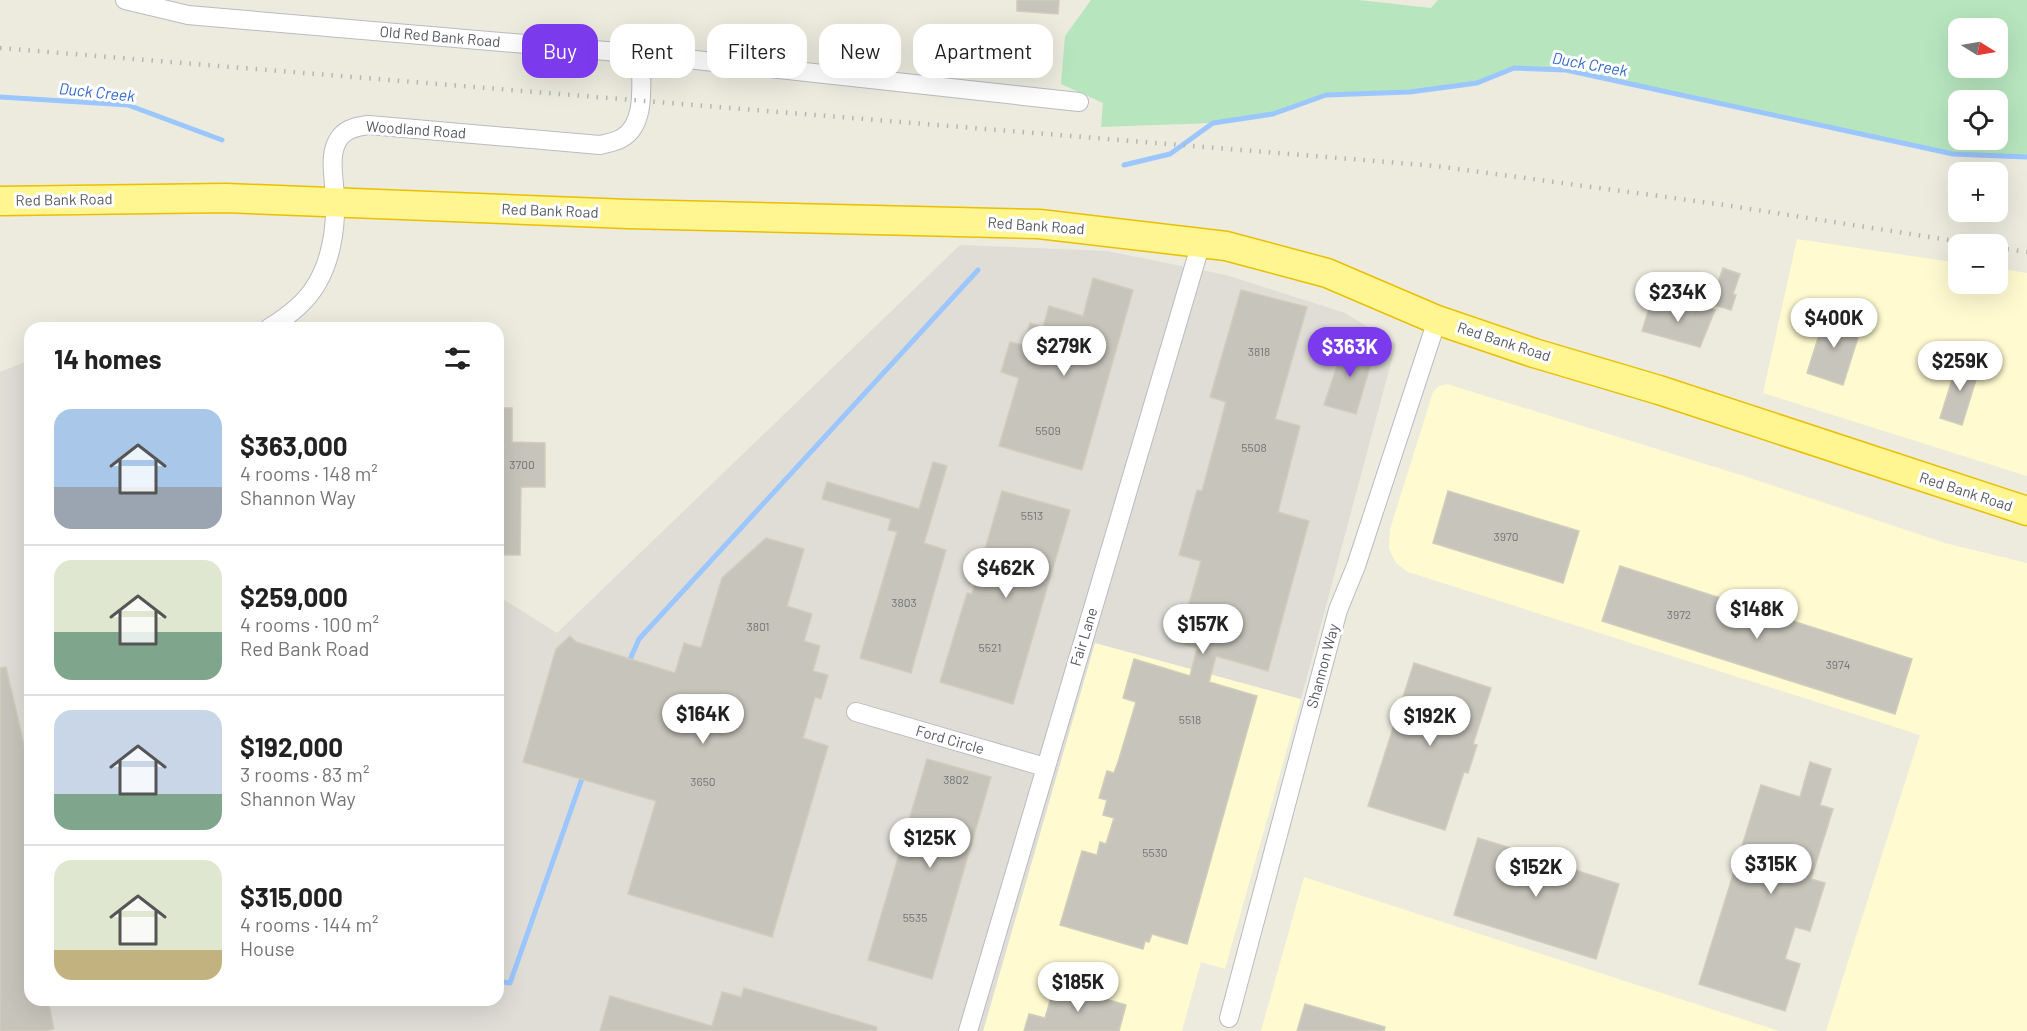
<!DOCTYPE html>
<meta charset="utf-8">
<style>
body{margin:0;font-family:Barlow,sans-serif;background:#f2f2f2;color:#222;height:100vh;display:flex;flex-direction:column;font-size:22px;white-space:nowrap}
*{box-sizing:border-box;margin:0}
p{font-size:20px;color:#767676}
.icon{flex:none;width:33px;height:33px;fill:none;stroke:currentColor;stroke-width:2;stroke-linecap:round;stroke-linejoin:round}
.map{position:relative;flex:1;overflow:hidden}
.panel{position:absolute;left:24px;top:322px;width:480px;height:684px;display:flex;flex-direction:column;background:#fff;border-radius:18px;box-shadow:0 6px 24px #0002}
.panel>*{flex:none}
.hud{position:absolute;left:522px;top:24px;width:570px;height:54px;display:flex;gap:12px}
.needle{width:39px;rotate:101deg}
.buttons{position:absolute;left:1948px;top:18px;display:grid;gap:12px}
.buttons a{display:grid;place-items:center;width:60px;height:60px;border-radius:12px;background:#fff;box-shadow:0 6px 24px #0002;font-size:30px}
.price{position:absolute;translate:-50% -51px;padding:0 14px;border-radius:21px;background:#fff;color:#222;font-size:20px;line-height:39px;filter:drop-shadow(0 2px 3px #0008)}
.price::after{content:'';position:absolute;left:50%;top:36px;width:18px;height:14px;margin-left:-9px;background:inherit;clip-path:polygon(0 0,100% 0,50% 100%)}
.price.active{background:#7c3aed;color:#fff}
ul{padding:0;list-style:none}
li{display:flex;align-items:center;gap:18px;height:150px;padding:0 30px}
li+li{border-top:2px solid #e0e0e0}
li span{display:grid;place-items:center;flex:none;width:168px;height:120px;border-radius:18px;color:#555}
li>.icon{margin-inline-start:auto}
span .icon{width:72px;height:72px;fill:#fffc;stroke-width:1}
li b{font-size:26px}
h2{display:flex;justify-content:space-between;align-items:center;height:72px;padding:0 30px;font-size:26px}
.chip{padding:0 21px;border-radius:18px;background:#fff;box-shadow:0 6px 24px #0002;font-size:21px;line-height:54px}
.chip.active{background:#7c3aed;color:#fff}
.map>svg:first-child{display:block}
.commercial{fill:#fffad0}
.industrial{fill:#dfddd6}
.green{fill:#b7e6be;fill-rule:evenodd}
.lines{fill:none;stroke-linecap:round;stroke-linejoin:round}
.stream{stroke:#9bc6ff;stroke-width:5}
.building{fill:#c7c4bb;stroke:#d1cdbc;stroke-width:1.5}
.minor-casing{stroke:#b9bbc2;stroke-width:20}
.trunk-casing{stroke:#eabf00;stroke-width:31}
.minor{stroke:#fff;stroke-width:18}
.trunk{stroke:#fff691;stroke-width:28}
.rail{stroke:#b4b5b5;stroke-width:4.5;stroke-dasharray:1.5 8;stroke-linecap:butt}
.labels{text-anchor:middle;stroke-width:6;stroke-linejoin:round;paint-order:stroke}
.number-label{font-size:12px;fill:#737478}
.street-label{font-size:15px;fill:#575a61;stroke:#fff}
.water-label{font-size:16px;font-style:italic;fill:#366bca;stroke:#fff}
</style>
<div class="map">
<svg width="2027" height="1031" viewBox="0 0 2027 1031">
<rect width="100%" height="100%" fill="#ecebde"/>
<!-- commercial -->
<path class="commercial" d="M1797 239 1959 263V284H1998V268L2027 273V476L1763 393Z
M1447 384 1744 476 1945 543 2027 563V1031H1826L1920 735 1408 572 1396 563 1389 549 1390 529 1433 392 1439 386Z
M1095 642 1301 699 1225 969 1201 962 1182 1031H983Z
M1304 877 1779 1031H1261Z"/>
<!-- industrial -->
<path class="industrial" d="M960 245 1107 251 1226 275 1345 313 1396 344 1301 699 1095 643 983 1031H0V372L30 360V1000H498V596L557 633Z"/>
<!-- green -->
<path class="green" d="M1091 0H1359L1431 8 1438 0H2027V157L1953 154 1566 70 1514 68 1477 83 1410 92 1326 95 1273 114 1213 123 1101 127 1103 103 1061 84 1065 36ZM1959 28H1998V68H1959ZM1959 100H1998V140H1959Z"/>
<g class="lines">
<!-- stream -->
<path class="stream" d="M0 97 128 105 222 140
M1124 165 1170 154 1213 123 1273 114 1326 95 1410 92 1477 83 1514 68 1566 70 1953 154 2027 157
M628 664 639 639 978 270
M498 981 510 983 584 773"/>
</g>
<!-- building -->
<path class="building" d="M1017 0H1059L1058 14 1017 11Z
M1723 268 1740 274 1733 294 1736 295 1731 310 1711 304Z
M1093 278 1133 290 1082 470 999 446 1019 378 1001 372 1010 342 1024 345 1030 323 1043 327 1049 306 1083 316Z
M1241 290 1307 307 1275 419 1300 426 1278 512 1309 521 1268 671 1216 656 1209 682 1257 696 1187 944 1152 934 1149 942 1145 941 1143 949 1060 925 1082 851 1097 855 1100 842 1106 844 1114 818 1103 815 1107 800 1099 798 1107 771 1114 773 1119 759 1136 702 1123 698 1134 659 1190 676 1197 648 1178 643 1201 561 1179 555 1197 490 1202 491 1226 402 1210 397Z
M1652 299 1692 312 1693 309 1700 311 1702 305 1715 310 1700 347 1642 331Z
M1826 313 1862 325 1843 385 1807 373Z
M1345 342 1375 350 1356 414 1324 405Z
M1963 359 1979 363V370L1962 425 1940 418 1957 364 1961 366Z
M498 408H512V442L545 443V487H521L520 555H498Z
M933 462 947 466 924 543 946 550 911 673 860 658 897 532 888 530 891 519 822 499 827 482 919 509Z
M1002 491 1070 510 1013 704 940 682 967 593 972 594Z
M1448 491 1579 531 1563 583 1433 543Z
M766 538 804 549 787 606 812 614 804 641 820 646 813 671 828 675 821 699 815 697 803 738 828 746 772 937 628 894 656 801 523 762 556 649 570 636 576 642 675 673 684 643 701 648 722 578Z
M1620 566 1912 659 1895 714 1602 621Z
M1414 663 1491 688 1473 744 1477 745 1468 773 1464 772 1445 830 1368 806Z
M6 667 30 771V1000H48L54 1029 46 1031H0V668Z
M927 759 991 777 932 979 868 960Z
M1810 762 1831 769 1820 805 1833 809 1811 879 1825 883 1810 931 1795 927 1785 959 1800 964 1785 1011 1699 984 1761 785 1800 797Z
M1478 838 1536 856 1537 853 1564 861 1562 866 1619 884 1596 959 1454 915Z
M1055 984 1126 1005 1119 1031H1024L1029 1014 1045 1018Z
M744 988 877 1027 876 1031H600L610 996 712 1026 722 992 741 997Z
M1305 1004 1385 1027 1384 1031H1297Z"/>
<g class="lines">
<!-- minor casing -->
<g class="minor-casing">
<path id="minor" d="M125 0 188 15 641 54 1079 102
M269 328C287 317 305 304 316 285 331 261 336 228 335 200 335 180 327 154 340 137 347 128 359 126 369 125L600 145C607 143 616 142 622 138 648 123 640 79 641 54
M856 712 1045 767
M1229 1018 1338 610 1356 566 1437 320
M968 1031 1201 243"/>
</g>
<!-- trunk casing -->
<g class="trunk-casing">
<path id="trunk" d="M0 201 226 198 628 214 1039 224 1226 246 1327 273 1437 320 1534 353 1659 390 2027 511"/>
</g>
<!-- minor -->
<use href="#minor" class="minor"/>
<!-- trunk -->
<use href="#trunk" class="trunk"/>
<!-- rail -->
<path class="rail" d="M0 48 1436 166 1718 204 1975 244
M1998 248 2027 252"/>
</g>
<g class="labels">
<!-- number labels -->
<g class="number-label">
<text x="1259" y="356">3818</text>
<text x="1048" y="435">5509</text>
<text x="1254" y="452">5508</text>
<text x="522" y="469">3700</text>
<text x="1032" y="520">5513</text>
<text x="1506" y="541">3970</text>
<text x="904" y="607">3803</text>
<text x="1679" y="619">3972</text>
<text x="758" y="631">3801</text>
<text x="990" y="652">5521</text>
<text x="1838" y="669">3974</text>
<text x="1190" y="724">5518</text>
<text x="956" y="784">3802</text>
<text x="703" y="786">3650</text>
<text x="1155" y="857">5530</text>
<text x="915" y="922">5535</text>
</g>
<!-- street labels -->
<g class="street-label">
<text transform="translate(440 37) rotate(5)" y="5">Old Red Bank Road</text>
<text transform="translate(416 130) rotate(4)" y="5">Woodland Road</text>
<text transform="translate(64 200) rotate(-1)" y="5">Red Bank Road</text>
<text transform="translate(550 211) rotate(2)" y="5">Red Bank Road</text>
<text transform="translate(1036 226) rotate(4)" y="5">Red Bank Road</text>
<text transform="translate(1504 342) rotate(18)" y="5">Red Bank Road</text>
<text transform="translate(1966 492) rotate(18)" y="5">Red Bank Road</text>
<text transform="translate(1084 637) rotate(-73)" y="5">Fair Lane</text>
<text transform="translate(1323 666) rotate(-75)" y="5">Shannon Way</text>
<text transform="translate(950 740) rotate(16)" y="5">Ford Circle</text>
</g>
<!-- water labels -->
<g class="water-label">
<text transform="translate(1590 64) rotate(10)" y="6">Duck Creek</text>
<text transform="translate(97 92) rotate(6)" y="6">Duck Creek</text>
</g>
</g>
</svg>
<div class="buttons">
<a><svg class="needle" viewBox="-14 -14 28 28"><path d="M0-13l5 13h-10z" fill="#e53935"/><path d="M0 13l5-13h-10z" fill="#767676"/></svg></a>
<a><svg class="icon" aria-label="locate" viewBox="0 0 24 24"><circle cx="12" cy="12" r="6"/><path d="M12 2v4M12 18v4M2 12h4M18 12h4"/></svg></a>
<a>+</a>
<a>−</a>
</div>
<b class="price" style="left:1678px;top:323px">$234K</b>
<b class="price" style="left:1834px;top:349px">$400K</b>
<b class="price" style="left:1064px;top:377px">$279K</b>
<b class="price active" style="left:1350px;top:378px">$363K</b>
<b class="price" style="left:1960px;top:392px">$259K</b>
<b class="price" style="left:1006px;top:599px">$462K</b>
<b class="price" style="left:1757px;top:640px">$148K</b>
<b class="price" style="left:1203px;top:655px">$157K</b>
<b class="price" style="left:703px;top:745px">$164K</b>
<b class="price" style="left:1430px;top:747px">$192K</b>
<b class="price" style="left:930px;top:869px">$125K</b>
<b class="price" style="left:1771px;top:895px">$315K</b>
<b class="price" style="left:1536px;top:898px">$152K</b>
<b class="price" style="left:1078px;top:1013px">$185K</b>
<div class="hud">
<a class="chip active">Buy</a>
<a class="chip">Rent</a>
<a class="chip">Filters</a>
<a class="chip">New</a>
<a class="chip">Apartment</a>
</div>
<section class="panel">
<h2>14 homes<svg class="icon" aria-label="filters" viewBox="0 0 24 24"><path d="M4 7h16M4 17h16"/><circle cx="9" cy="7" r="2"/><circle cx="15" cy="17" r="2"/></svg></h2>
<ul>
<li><span style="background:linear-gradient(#a9c7e8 65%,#9aa5b1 0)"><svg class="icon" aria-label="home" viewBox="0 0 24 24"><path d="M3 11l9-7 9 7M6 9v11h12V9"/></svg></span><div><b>$363,000</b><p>4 rooms · 148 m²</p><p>Shannon Way</p></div></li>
<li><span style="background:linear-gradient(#dfe7d0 60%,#7fa58c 0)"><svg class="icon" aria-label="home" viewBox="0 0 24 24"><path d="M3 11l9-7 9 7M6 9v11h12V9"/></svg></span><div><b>$259,000</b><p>4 rooms · 100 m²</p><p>Red Bank Road</p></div></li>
<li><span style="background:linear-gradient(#c9d6e8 70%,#7fa58c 0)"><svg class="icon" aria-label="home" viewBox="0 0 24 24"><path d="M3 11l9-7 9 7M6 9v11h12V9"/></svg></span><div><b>$192,000</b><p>3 rooms · 83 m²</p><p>Shannon Way</p></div></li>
<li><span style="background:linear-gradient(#dfe7d0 75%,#c2b280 0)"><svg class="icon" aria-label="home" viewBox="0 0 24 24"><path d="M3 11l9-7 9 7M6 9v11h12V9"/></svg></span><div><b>$315,000</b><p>4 rooms · 144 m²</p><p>House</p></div></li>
</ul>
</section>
</div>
